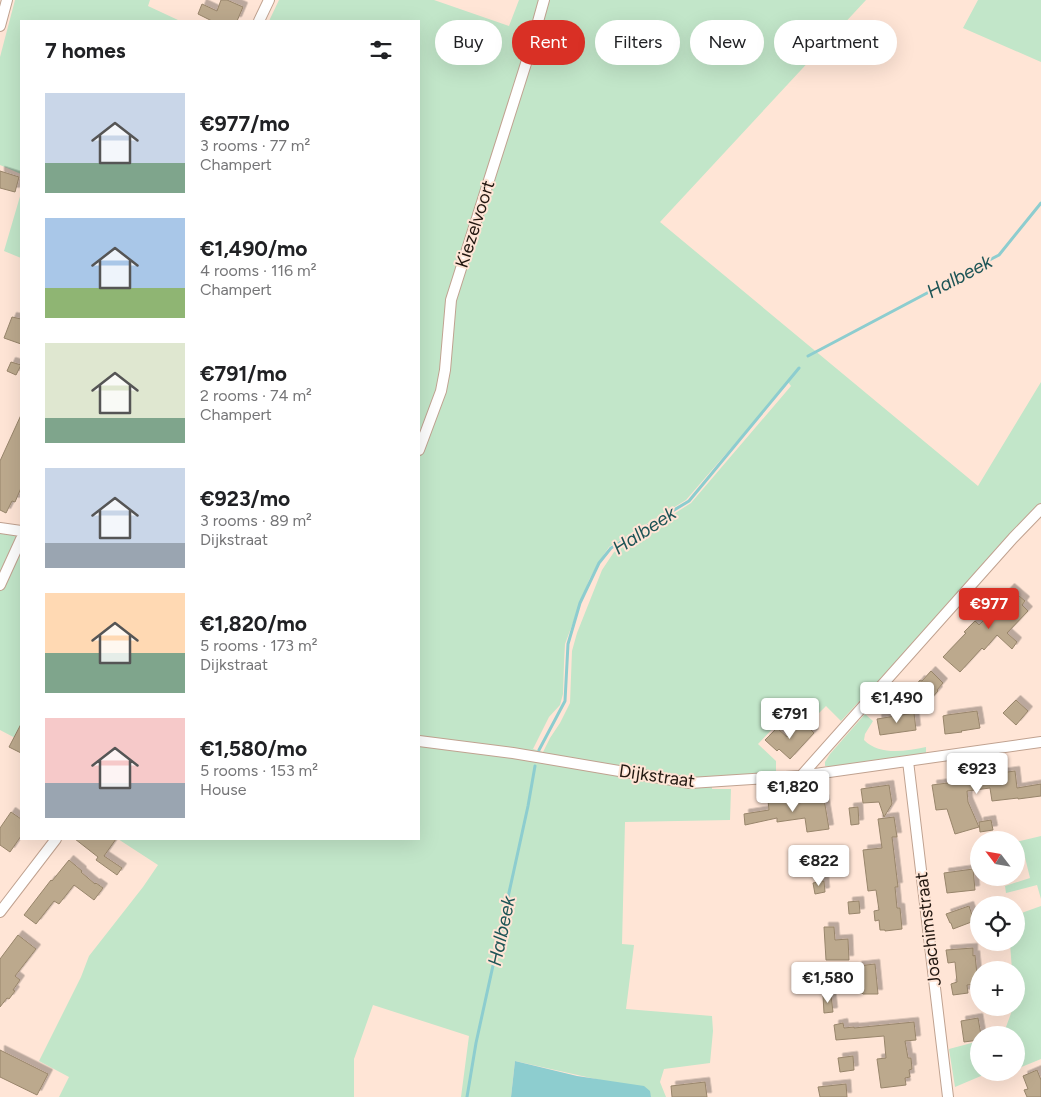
<!DOCTYPE html>
<meta charset="utf-8">
<style>
body{margin:0;font-family:Figtree,sans-serif;background:#f2f2f2;color:#202124;height:100vh;display:flex;flex-direction:column;font-size:19px;white-space:nowrap}
*{box-sizing:border-box;margin:0}
p{font-size:16px;color:#757577}
.icon{flex:none;width:28px;height:28px;fill:none;stroke:currentColor;stroke-width:2;stroke-linecap:round;stroke-linejoin:round}
.map{position:relative;flex:1;overflow:hidden}
.panel{position:absolute;left:20px;top:20px;width:400px;height:820px;display:flex;flex-direction:column;background:#fff;border-radius:0px;box-shadow:0 5px 20px #0002}
.panel>*{flex:none}
.hud{position:absolute;left:435px;top:20px;width:475px;height:45px;display:flex;gap:10px}
.needle{width:32px;rotate:301deg}
.tools{position:absolute;left:970px;top:831px;display:grid;gap:10px}
.tools a{display:grid;place-items:center;width:55px;height:55px;border-radius:50%;background:#fff;box-shadow:0 5px 20px #0002;font-size:25px}
.price{position:absolute;translate:-50% -42px;padding:0 11px;border-radius:5px;background:#fff;color:#222;font-size:16px;line-height:32px;filter:drop-shadow(0 1px 2px #0008)}
.price::after{content:'';position:absolute;left:50%;top:30px;width:15px;height:11px;margin-left:-8px;background:inherit;clip-path:polygon(0 0,100% 0,50% 100%)}
.price.active{background:#d93025;color:#fff}
ul{padding:0;list-style:none}
li{display:flex;align-items:center;gap:15px;height:125px;padding:0 25px}
li span{display:grid;place-items:center;flex:none;width:140px;height:100px;border-radius:0px;color:#555}
li>.icon{margin-inline-start:auto}
span .icon{width:60px;height:60px;fill:#fffc;stroke-width:1}
li b{font-size:21px}
h2{display:flex;justify-content:space-between;align-items:center;height:60px;padding:0 25px;font-size:21px}
.pill{padding:0 18px;border-radius:22px;background:#fff;box-shadow:0 5px 20px #0002;font-size:18px;line-height:45px}
.pill.active{background:#d93025;color:#fff}
.map>svg:first-child{display:block}
.green{fill:#c2e6c9;fill-rule:evenodd}
.water{fill:#8dcdcf}
.lines{fill:none;stroke-linecap:round;stroke-linejoin:round}
.stream{stroke:#8dcdcf;stroke-width:3}
.building{fill:#bca98d;stroke:#98856b;filter:url(#shadow)}
.street-casing{stroke:#c0a290;stroke-width:12}
.street{stroke:#fff;stroke-width:10}
.labels{text-anchor:middle;stroke-width:4;stroke-linejoin:round;paint-order:stroke}
.street-label{font-size:18px;fill:#221710;stroke:#ffe5d6}
.water-label{font-size:19px;font-style:italic;fill:#1d5456;stroke:#ffe5d6}
</style>
<div class="map">
<svg width="1041" height="1097" viewBox="0 0 1041 1097">
<defs>
<filter id="shadow"><feDropShadow dx="4.5" dy="-4.5" stdDeviation="0" flood-color="#0004"/></filter>
</defs>
<rect width="100%" height="100%" fill="#ffe5d6"/>
<!-- green -->
<path class="green" d="M15 0H150L148 6 178 20 21 21V174L0 165V57Z
M279 0H434L509 26 519 0H866L660 222 978 486 1041 382V503L964 588 841 721 826 706 815 717 808 710 789 729 780 721 758 744 776 761V774L712 776V789H731L730 820 625 822 622 944 634 945 626 1009 712 1016 713 1031 710 1063 664 1069 660 1082 666 1097H651L649 1091 515 1061 511 1097H461L469 1036 373 1005 354 1059V1097H59L69 1077 39 1061 81 977 89 956 143 887 158 865 118 839H419V21H269ZM788 382 791 386 691 503 614 552 602 570 577 633 572 651 570 703 560 723 550 738 543 752 533 749 549 717 560 705 563 694 564 663 565 644 589 580 598 563 609 547 686 500Z
M978 0H1041V62L963 28Z
M21 193V258L4 251Z
M0 526 21 532V741L0 730Z
M865 714 873 721 865 734 864 740C880 756 906 751 926 747V753L832 767 825 766V762L830 754Z
M1041 836V899L1037 885 1006 893 1005 886 1030 878 1023 849 1016 851V842Z
M1041 906V1059L1019 1068 1016 1061V1035H1003L1013 1008H1016V970H1012L1010 943 1016 942V915Z
M979 1041V1072L988 1073 955 1087 949 1049Z"/>
<!-- water -->
<path class="water" d="M515 1061 577 1076 644 1086 650 1091 651 1097H511Z"/>
<g class="lines">
<!-- stream -->
<path class="stream" d="M808 356 999 255 1041 203
M539 750 565 701 568 644 580 603 599 563 611 548 689 501 799 368
M467 1097 476 1043 528 806 535 766"/>
</g>
<!-- building -->
<path class="building" d="M221 0H227L243 7 237 21H212L198 14 202 4 217 11Z
M0 171 19 177 15 192 0 188Z
M12 317 21 319V344L4 338Z
M11 362 21 365 16 375 7 371Z
M21 415V488L15 502 12 501 6 513 0 510V461Z
M1010 588 1025 601 1022 605 1028 611 1007 633 1017 642 1012 649 997 635 984 650 982 648 960 672 943 657 966 633 964 632 975 621 979 625 994 610 992 608Z
M931 671 943 683 937 690 938 691 929 701H926L913 689 920 680 922 681Z
M1016 700 1028 711 1016 725 1003 713Z
M977 711 980 728 961 731 962 732 945 734 943 716 947 715Z
M914 713 916 730 880 735 877 719Z
M802 721 814 733 790 759 779 749 777 751 765 740 777 728 787 737Z
M21 724V753L9 747Z
M1015 771 1017 788 1041 784V796L1018 799V798L992 801 990 788 967 791 968 802 979 827 955 834 947 809 936 810 932 785 955 782 954 775 977 772 978 776Z
M889 785 892 804 884 817 879 802 863 803 861 789Z
M798 797V803L824 799 829 829 807 832 805 818 777 822V818L745 825 744 814 769 810 768 801Z
M858 807 859 824 851 825 849 808Z
M11 812 21 819V836L10 852 0 845V828Z
M894 817 897 837H892L898 887H895L897 908H900L902 929 885 931V930H880L879 920 875 921 874 911 879 910 876 890 868 891 863 850 882 848 878 819Z
M991 820 993 830 980 832 979 822Z
M75 839H116L104 856 122 868 117 875 96 860 98 857Z
M69 860 82 871 81 872 95 884 96 883 103 888 94 900 74 885 59 904 54 901 36 924 24 915 51 880 52 881Z
M973 869 975 890 947 893 944 873Z
M824 881 825 892 815 894 813 883Z
M859 901 860 913 849 914 848 902Z
M969 906 974 921 953 929 951 923H950L946 914Z
M824 927H834L835 940 848 939 849 960H826Z
M18 935 36 949 15 976 20 980 13 990 15 991 9 999 7 998 0 1007V959Z
M973 948V956L975 955 978 984 967 985 968 993 953 995 951 984 957 982 955 962 948 963 946 950Z
M875 964 878 994H863L862 993H859L857 966Z
M831 995 833 1012 824 1013 823 996Z
M978 1018 981 1035H979V1040L964 1042 961 1021Z
M914 1022 916 1040 905 1041 908 1058H911L912 1069 909 1070 910 1077 905 1078 906 1085 881 1088 877 1059 886 1058 884 1036 836 1040 834 1025 843 1023 844 1028 854 1027V1028Z
M0 1050 48 1074 37 1095 0 1077Z
M853 1056 854 1070 840 1072 838 1058Z
M1037 1070 1041 1080V1097H1027L1024 1090 1028 1089 1023 1076Z
M705 1082 707 1097H672L671 1086Z
M846 1084 847 1097H820L818 1087Z"/>
<g class="lines">
<!-- street casing -->
<g class="street-casing">
<path id="street" d="M259 21 269 0
M0 26 7 0
M419 450 441 391 445 370 451 300 529 54 544 0
M0 528 21 531
M0 585 21 539
M419 741 513 753 690 783 801 776 1041 742
M908 761 948 1097
M801 776 1013 538 1041 509
M0 912 56 839"/>
</g>
<!-- street -->
<use href="#street" class="street"/>
</g>
<g class="labels">
<!-- street labels -->
<g class="street-label">
<text transform="translate(475 224) rotate(-72)" y="6">Kiezelvoort</text>
<text transform="translate(657 776) rotate(8)" y="6">Dijkstraat</text>
<text transform="translate(928 929) rotate(-97)" y="6">Joachimstraat</text>
</g>
<!-- water labels -->
<g class="water-label">
<text transform="translate(959 276) rotate(-28)" y="7">Halbeek</text>
<text transform="translate(644 530) rotate(-33)" y="7">Halbeek</text>
<text transform="translate(501 931) rotate(-78)" y="7">Halbeek</text>
</g>
</g>
</svg>
<div class="tools">
<a><svg class="needle" viewBox="-14 -14 28 28"><path d="M0-13l5 13h-10z" fill="#e53935"/><path d="M0 13l5-13h-10z" fill="#757577"/></svg></a>
<a><svg class="icon" aria-label="locate" viewBox="0 0 24 24"><circle cx="12" cy="12" r="6"/><path d="M12 2v4M12 18v4M2 12h4M18 12h4"/></svg></a>
<a>+</a>
<a>−</a>
</div>
<b class="price active" style="left:989px;top:630px">€977</b>
<b class="price" style="left:897px;top:724px">€1,490</b>
<b class="price" style="left:790px;top:740px">€791</b>
<b class="price" style="left:977px;top:795px">€923</b>
<b class="price" style="left:793px;top:813px">€1,820</b>
<b class="price" style="left:819px;top:887px">€822</b>
<b class="price" style="left:828px;top:1004px">€1,580</b>
<div class="hud">
<a class="pill">Buy</a>
<a class="pill active">Rent</a>
<a class="pill">Filters</a>
<a class="pill">New</a>
<a class="pill">Apartment</a>
</div>
<section class="panel">
<h2>7 homes<svg class="icon" aria-label="filters" viewBox="0 0 24 24"><path d="M4 7h16M4 17h16"/><circle cx="9" cy="7" r="2"/><circle cx="15" cy="17" r="2"/></svg></h2>
<ul>
<li><span style="background:linear-gradient(#c9d6e8 70%,#7fa58c 0)"><svg class="icon" aria-label="home" viewBox="0 0 24 24"><path d="M3 11l9-7 9 7M6 9v11h12V9"/></svg></span><div><b>€977/mo</b><p>3 rooms · 77 m²</p><p>Champert</p></div></li>
<li><span style="background:linear-gradient(#a9c7e8 70%,#8fb573 0)"><svg class="icon" aria-label="home" viewBox="0 0 24 24"><path d="M3 11l9-7 9 7M6 9v11h12V9"/></svg></span><div><b>€1,490/mo</b><p>4 rooms · 116 m²</p><p>Champert</p></div></li>
<li><span style="background:linear-gradient(#dfe7d0 75%,#7fa58c 0)"><svg class="icon" aria-label="home" viewBox="0 0 24 24"><path d="M3 11l9-7 9 7M6 9v11h12V9"/></svg></span><div><b>€791/mo</b><p>2 rooms · 74 m²</p><p>Champert</p></div></li>
<li><span style="background:linear-gradient(#c9d6e8 75%,#9aa5b1 0)"><svg class="icon" aria-label="home" viewBox="0 0 24 24"><path d="M3 11l9-7 9 7M6 9v11h12V9"/></svg></span><div><b>€923/mo</b><p>3 rooms · 89 m²</p><p>Dijkstraat</p></div></li>
<li><span style="background:linear-gradient(#ffd9b3 60%,#7fa58c 0)"><svg class="icon" aria-label="home" viewBox="0 0 24 24"><path d="M3 11l9-7 9 7M6 9v11h12V9"/></svg></span><div><b>€1,820/mo</b><p>5 rooms · 173 m²</p><p>Dijkstraat</p></div></li>
<li><span style="background:linear-gradient(#f6c9c9 65%,#9aa5b1 0)"><svg class="icon" aria-label="home" viewBox="0 0 24 24"><path d="M3 11l9-7 9 7M6 9v11h12V9"/></svg></span><div><b>€1,580/mo</b><p>5 rooms · 153 m²</p><p>House</p></div></li>
</ul>
</section>
</div>
